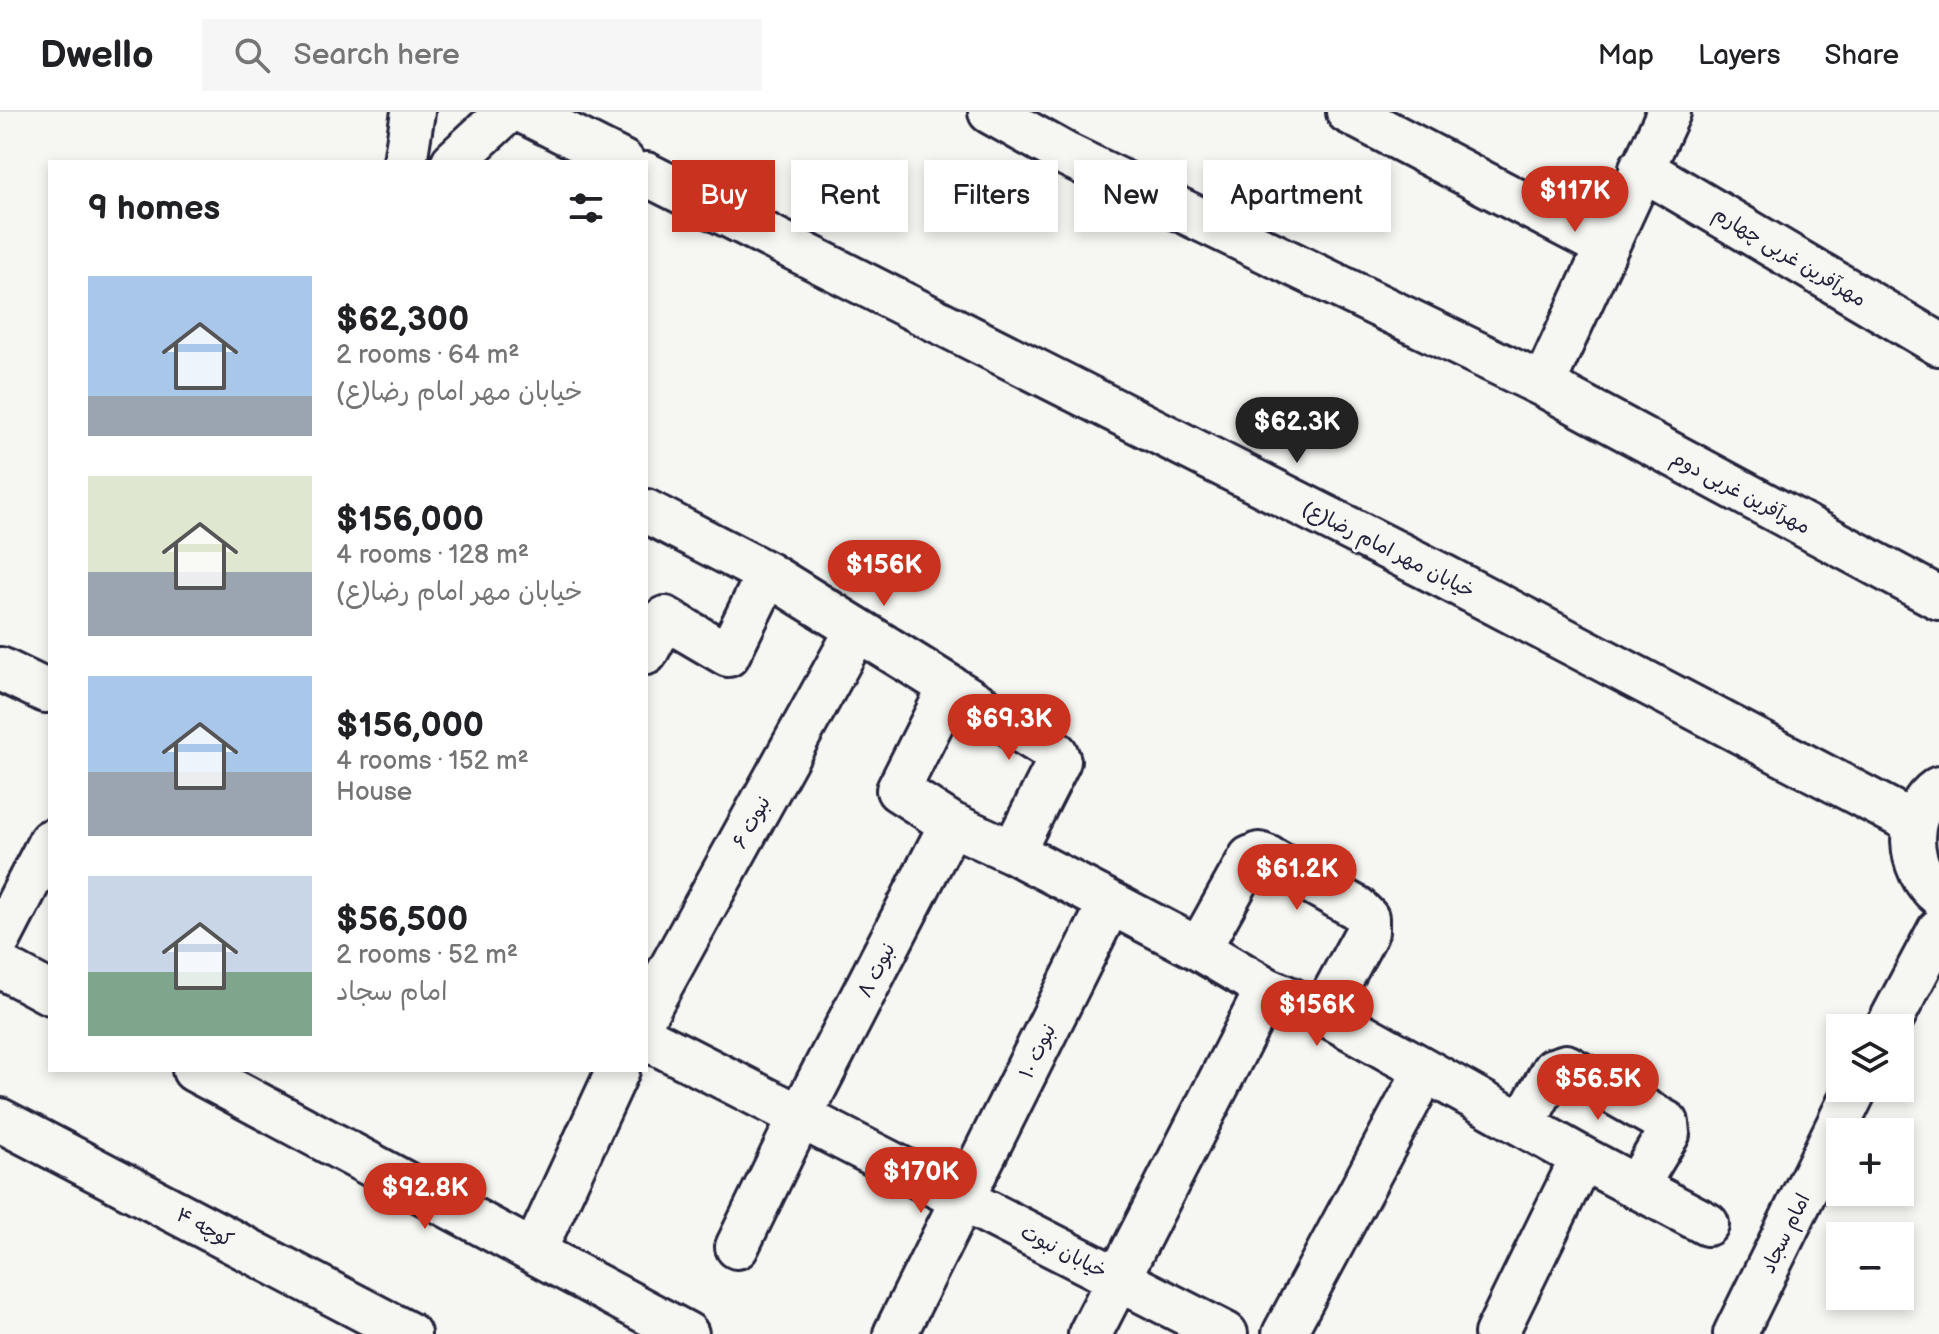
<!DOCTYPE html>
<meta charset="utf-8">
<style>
body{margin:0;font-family:"Balsamiq Sans","Playpen Sans Arabic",sans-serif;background:#f6f6f6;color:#202124;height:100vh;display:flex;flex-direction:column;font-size:30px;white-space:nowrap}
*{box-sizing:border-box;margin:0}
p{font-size:26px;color:#757577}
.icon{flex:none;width:44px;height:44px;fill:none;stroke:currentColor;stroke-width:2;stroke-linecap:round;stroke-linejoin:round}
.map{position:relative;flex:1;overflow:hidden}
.drawer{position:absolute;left:48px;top:48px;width:600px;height:912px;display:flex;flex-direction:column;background:#fff;border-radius:0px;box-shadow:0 4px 12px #0003}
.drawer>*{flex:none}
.banner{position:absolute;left:672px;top:48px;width:760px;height:72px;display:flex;gap:16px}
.tools{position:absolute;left:1826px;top:902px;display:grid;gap:16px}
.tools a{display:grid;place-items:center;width:88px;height:88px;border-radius:0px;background:#fff;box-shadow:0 4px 12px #0003;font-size:40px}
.price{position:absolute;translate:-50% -68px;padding:0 18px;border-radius:28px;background:#c8321e;color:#fff;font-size:26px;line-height:52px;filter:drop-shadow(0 2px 4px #0008)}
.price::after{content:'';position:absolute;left:50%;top:48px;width:24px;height:18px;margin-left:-12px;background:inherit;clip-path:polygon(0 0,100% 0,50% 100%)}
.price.on{background:#222;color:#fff}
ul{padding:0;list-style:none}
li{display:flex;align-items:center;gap:24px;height:200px;padding:0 40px}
li span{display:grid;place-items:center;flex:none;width:224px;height:160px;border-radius:0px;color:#555}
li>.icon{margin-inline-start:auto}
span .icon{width:96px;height:96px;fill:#fffc;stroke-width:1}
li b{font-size:34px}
h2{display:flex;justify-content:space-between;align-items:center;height:96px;padding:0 40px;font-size:34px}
.pill{padding:0 28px;border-radius:0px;background:#fff;box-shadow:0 4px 12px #0003;font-size:28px;line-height:72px}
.pill.on{background:#c8321e;color:#fff}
header{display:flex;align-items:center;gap:48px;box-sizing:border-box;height:112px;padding:0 40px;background:#fff;border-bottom:2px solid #e0e0e0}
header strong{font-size:38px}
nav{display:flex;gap:44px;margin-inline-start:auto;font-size:28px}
.search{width:560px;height:72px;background:#f6f6f6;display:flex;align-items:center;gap:20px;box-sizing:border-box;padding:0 28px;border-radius:0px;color:#757577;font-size:30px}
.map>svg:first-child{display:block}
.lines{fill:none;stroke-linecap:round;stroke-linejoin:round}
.minor-casing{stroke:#22223b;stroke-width:48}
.minor{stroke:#f6f6f2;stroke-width:42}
.labels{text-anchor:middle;stroke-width:6;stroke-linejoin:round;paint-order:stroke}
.street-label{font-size:20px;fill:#22223b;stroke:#f6f6f2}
</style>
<header>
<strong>Dwello</strong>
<div class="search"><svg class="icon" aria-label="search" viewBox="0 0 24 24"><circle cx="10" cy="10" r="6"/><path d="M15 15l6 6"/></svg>Search here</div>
<nav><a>Map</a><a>Layers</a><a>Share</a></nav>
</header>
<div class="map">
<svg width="1939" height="1222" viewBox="0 0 1939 1222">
<rect width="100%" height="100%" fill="#f6f6f2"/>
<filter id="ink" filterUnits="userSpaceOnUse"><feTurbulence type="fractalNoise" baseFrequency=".0125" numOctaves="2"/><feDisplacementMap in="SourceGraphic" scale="16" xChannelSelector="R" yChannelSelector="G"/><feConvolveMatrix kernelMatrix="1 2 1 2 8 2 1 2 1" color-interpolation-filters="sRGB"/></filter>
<g filter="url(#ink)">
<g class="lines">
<!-- minor casing -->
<g class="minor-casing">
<path id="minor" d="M524 0 623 50
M990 0 1067 43 1543 273 1939 486
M1348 0 1606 135
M405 50 413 0
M453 50 507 0
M1641 56 1939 232
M646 62 1443 464 1914 711
M1543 273 1669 0
M646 399 768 462
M646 541 665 506 728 543 768 462 950 575 898 678 951 712 1013 740 1199 837 1267 877 1323 901 1582 1046 1707 1112
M0 557 46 579
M950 575 1056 641 1059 649 1013 740
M1939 676C1902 701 1907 758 1939 783
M0 826 50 729
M1199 837 1250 746 1259 742 1267 745 1357 796 1367 806V820L1323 901
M0 854 50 881
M646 901 857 518
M1887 916 1939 818
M646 926 1226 1222
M194 958 687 1222
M0 1008 409 1222
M1523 1012 1553 958 1566 954 1667 1011 1668 1022 1636 1075
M737 1135 800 1005 951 712
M534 1140 618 958
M895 1222 1110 791
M1090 1222 1267 877
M1284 1222 1425 959
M1496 1222 1582 1046
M1735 1222 1856 976"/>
</g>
<!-- minor -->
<use href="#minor" class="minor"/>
</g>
</g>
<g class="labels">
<!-- street labels -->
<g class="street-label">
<text transform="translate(1790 144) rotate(31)" y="7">مهرآفرین غربی چهارم</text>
<text transform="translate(1741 380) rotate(28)" y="7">مهرآفرین غربی دوم</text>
<text transform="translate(1389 437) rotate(27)" y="7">خیابان مهر امام رضا(ع)</text>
<text transform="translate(751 710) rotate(-61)" y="7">نبوت ۶</text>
<text transform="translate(876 858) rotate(-63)" y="7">نبوت ۸</text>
<text transform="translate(1037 939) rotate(-64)" y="7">نبوت ۱۰</text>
<text transform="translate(205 1115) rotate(28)" y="7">کوچه ۴</text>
<text transform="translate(1785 1121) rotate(-64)" y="7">امام سجاد</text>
<text transform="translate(1064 1139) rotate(27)" y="7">خیابان نبوت</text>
</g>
</g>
</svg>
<div class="tools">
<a><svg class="icon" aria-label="layers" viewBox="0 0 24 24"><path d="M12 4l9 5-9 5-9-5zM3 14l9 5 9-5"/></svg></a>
<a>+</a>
<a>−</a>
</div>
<b class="price" style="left:1575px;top:122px">$117K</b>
<b class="price on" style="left:1297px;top:353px">$62.3K</b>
<b class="price" style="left:884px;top:496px">$156K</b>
<b class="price" style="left:1009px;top:650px">$69.3K</b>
<b class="price" style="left:1297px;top:800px">$61.2K</b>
<b class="price" style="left:1317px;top:936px">$156K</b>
<b class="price" style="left:1598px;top:1010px">$56.5K</b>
<b class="price" style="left:921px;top:1103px">$170K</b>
<b class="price" style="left:425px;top:1119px">$92.8K</b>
<div class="banner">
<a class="pill on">Buy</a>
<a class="pill">Rent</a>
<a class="pill">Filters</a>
<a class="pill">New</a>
<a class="pill">Apartment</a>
</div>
<section class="drawer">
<h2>9 homes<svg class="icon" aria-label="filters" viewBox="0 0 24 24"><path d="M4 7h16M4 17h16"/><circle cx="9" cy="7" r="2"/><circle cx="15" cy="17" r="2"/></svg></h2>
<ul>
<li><span style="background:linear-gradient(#a9c7e8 75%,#9aa5b1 0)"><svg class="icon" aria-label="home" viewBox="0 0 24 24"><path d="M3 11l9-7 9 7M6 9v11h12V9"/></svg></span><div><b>$62,300</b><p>2 rooms · 64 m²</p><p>خیابان مهر امام رضا(ع)</p></div></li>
<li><span style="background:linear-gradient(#dfe7d0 60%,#9aa5b1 0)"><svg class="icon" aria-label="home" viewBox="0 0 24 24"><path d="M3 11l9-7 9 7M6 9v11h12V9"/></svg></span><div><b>$156,000</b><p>4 rooms · 128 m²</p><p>خیابان مهر امام رضا(ع)</p></div></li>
<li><span style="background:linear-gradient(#a9c7e8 60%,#9aa5b1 0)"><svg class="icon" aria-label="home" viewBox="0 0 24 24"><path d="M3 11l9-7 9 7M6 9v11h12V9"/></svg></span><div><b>$156,000</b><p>4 rooms · 152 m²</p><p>House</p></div></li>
<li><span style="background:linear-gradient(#c9d6e8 60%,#7fa58c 0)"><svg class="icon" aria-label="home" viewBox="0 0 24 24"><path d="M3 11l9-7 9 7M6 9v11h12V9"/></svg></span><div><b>$56,500</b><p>2 rooms · 52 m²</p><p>امام سجاد</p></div></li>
</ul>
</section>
</div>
